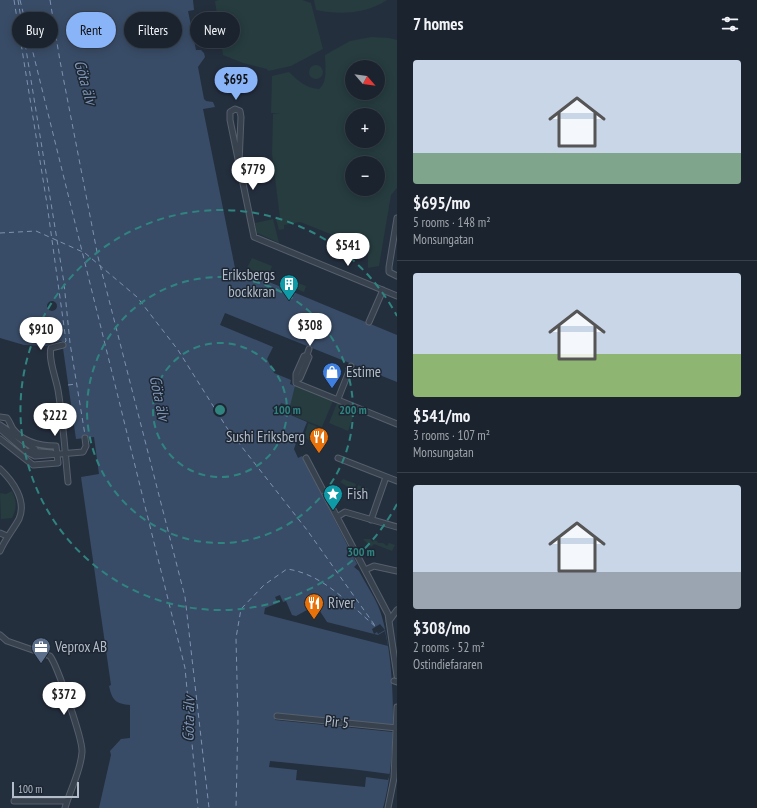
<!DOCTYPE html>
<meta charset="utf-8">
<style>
body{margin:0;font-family:"PT Sans Narrow",sans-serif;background:#242b36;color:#f1f3f6;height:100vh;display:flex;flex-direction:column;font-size:15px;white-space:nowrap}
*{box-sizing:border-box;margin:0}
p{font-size:13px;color:#a0a4aa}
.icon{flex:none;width:22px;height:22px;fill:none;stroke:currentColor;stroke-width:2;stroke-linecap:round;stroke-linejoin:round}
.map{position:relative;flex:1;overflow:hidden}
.sheet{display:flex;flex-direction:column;background:#1b232e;width:360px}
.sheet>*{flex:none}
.guide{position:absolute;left:12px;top:12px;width:325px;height:36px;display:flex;gap:8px}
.needle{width:26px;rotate:118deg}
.buttons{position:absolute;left:345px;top:60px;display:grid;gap:8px}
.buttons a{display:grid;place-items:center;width:40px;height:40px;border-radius:50%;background:#1b232e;box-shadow:0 2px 10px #0003,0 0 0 1px #39404a;font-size:20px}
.scale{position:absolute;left:12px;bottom:10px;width:67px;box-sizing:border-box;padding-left:4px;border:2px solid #b4bcc9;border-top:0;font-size:11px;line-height:14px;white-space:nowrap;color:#b4bcc9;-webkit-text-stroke:3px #1d2633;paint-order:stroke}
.price{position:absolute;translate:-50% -34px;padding:0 9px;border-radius:14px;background:#fff;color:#222;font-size:13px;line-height:26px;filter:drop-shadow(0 1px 2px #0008)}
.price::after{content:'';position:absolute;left:50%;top:24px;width:12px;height:9px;margin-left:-6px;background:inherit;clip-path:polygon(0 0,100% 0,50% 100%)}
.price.current{background:#8ab4f8;color:#111}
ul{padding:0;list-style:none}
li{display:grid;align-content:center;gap:8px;height:212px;padding:0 16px}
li+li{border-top:1px solid #39404a}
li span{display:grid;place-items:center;height:124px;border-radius:4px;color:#555}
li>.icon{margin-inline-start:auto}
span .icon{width:72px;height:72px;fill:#fffc;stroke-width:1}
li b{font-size:17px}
h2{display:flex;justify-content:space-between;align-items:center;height:48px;padding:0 16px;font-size:17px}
.chip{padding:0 14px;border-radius:18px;background:#1b232e;box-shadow:0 2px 10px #0003,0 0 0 1px #39404a;font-size:14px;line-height:36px}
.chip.current{background:#8ab4f8;color:#111}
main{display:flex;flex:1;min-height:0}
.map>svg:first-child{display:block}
.green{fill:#263c3f;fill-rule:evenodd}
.water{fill:#394c67}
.pier{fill:#242f3e}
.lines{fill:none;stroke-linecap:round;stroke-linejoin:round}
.ferry{stroke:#7c92b1;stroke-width:1;stroke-dasharray:5 4;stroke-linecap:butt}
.minor-casing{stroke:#565f6c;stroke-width:7}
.minor{stroke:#38414e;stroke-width:5}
.ring{fill:none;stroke:#308480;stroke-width:2;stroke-dasharray:7 5}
.labels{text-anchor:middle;stroke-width:3;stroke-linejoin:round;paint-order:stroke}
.poi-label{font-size:15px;fill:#b4bcc9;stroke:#1d2633;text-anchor:start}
.street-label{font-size:15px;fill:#b4bcc9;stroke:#1d2633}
.water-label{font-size:16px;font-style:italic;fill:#7c92b1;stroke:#1d2633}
.centre{fill:#308480;stroke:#1d2633;stroke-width:2}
.ring-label{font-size:12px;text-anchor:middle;font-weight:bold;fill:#308480;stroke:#1d2633;stroke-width:3;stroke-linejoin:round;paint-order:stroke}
</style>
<main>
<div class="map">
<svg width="397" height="808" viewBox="0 0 397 808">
<rect width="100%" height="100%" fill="#242f3e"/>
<!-- green -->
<path class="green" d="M219 0H302L311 3 323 49 291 66 268 71 267 69 243 63 223 55 215 1Z
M314 0H387C366 14 341 15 316 10Z
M371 37 389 38 397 40V188L391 195 379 266 368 268V250L366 248 300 222 284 225V229L279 230 276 219 280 218 272 154 273 114 280 113H271L272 76 289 72C298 81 306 88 319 89 328 82 325 65 325 55L350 41ZM352 67H378V93H352ZM352 115H378V141H352ZM352 163H378V189H352Z
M309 72a7 7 0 1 1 14 0a7 7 0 1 1-14 0Z
M273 219 279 243 257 233 255 223Z
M252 258 272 266 268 277 247 268Z
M284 278 306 286 304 292 282 283Z
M295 386 333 401 322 427 278 410 281 403 289 406Z
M337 403 355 412 348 431 329 423Z
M308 423 323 429 317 444 307 439 305 434Z
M343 479 356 484 354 491 340 482Z
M358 485 368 489 365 497 356 492Z
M12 491C17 500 17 509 12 518L1 519 0 493 6 494Z
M363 539H370L373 542 374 540 377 541 378 543H383L387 546 389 543 395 545 392 551 374 544 371 547Z"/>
<!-- water -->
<path class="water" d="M0 0H193L194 10 188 11 196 50H201L204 53 205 57 198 67 204 99 206 101 213 102 215 107 203 109 235 268 397 335V382L225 313 220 325 273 347 267 359 274 373 291 380 290 384 295 386 290 406 281 403 279 410 307 422 303 432 306 438 298 437 294 449 298 458 302 456 357 564 354 567 359 571C366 585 378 601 382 617 396 666 397 759 383 808H99L111 755 110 751 121 739 130 738V705C116 704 112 700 109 686L111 685 81 477 99 474 94 437 76 439 62 341 51 343 47 346 24 345 0 338Z"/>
<!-- pier -->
<path class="pier" d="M47 306a5 5 0 1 1 10 0a5 5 0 1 1-10 0Z
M280 595 283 602 286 601 292 615 296 616 307 610 305 607 314 602 327 622 378 635 385 631 388 646 264 614 265 608 278 603 275 597Z
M380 624 385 630 378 634 377 632 374 634 372 629Z
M275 713 392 725 393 732 275 720Z
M270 761 351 769 390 774 388 780 366 777 365 787 296 780 297 770 269 767Z"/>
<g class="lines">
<!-- ferry -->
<path class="ferry" d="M14 0 47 204 66 341 64 343
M18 0 64 283 70 343 85 435
M20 0 185 668 198 808
M50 0 60 61 98 257 185 597 209 808
M0 233 36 231 85 253 137 297 178 350 227 428 307 530 376 627C349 604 323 574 287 569L264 585 241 609 236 638 238 721 236 808
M68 385 76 384"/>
<!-- minor casing -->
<g class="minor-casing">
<path id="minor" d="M239 163 241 117 240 111 235 109 230 112V120L254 237 397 296
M397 218 389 267V272L397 276
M369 322 383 290
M63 345 51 348C48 359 56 378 58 390 63 420 65 452 68 482
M307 355 309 349
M297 380 300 378 309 357 307 355 304 356 296 374V383L397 424
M338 399 351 366
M0 417 7 418C10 422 11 426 13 429 24 443 40 446 56 446L58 463 33 465 0 439
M0 425 35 449
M0 429 27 452 35 456 83 452 86 446 85 438
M30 451 52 453
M306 458 388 614 397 676
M338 458 397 481
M0 469C13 481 27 501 19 519 13 530 5 539 0 551
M337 517 345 512 397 527
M371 520 386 477
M0 533 7 536
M365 570 374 566 397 571
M389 621 397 610
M0 635 7 641 50 656C57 665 83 740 82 752 81 771 70 790 65 808
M394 681 397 682
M277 716 397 728
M14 801H67
M388 808 394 778 397 707"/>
</g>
<!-- minor -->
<use href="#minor" class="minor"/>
</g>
<!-- distance rings -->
<g class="ring">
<circle cx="220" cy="410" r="67"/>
<circle cx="220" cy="410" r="133"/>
<path d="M397 504A200 200 0 1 1 397 316"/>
</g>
<!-- icons -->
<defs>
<g id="building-pin" transform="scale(1)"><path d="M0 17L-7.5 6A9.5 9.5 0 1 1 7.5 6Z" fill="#0f9aa8" stroke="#1d2633"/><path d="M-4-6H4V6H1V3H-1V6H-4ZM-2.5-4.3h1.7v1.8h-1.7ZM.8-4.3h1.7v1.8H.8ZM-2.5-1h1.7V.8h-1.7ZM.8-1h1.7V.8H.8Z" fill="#fff"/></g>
<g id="shop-pin" transform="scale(1)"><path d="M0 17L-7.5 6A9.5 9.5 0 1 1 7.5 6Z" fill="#3f7fe0" stroke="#1d2633"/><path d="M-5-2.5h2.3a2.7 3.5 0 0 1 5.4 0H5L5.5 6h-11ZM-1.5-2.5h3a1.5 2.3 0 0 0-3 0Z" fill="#fff"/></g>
<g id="restaurant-pin" transform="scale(1)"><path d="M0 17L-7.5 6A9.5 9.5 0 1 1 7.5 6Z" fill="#e8710a" stroke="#1d2633"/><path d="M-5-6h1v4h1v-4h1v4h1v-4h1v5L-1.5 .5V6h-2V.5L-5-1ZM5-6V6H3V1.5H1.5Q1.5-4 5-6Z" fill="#fff"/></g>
<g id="sight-pin" transform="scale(1)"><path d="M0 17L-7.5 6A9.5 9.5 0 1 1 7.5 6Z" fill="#0f9aa8" stroke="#1d2633"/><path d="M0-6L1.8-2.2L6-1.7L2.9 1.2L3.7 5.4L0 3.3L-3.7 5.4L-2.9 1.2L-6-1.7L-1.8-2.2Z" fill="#fff"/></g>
<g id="office-pin" transform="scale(1)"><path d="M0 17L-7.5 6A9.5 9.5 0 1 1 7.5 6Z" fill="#5c6f8a" stroke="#1d2633"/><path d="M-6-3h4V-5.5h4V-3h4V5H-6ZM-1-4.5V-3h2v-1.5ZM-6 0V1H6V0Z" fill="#fff"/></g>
</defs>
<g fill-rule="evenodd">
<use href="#building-pin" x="289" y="284"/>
<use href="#shop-pin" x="332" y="372"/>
<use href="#restaurant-pin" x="319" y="437"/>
<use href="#sight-pin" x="333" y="494"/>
<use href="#restaurant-pin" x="314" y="603"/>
<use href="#office-pin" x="41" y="647"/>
</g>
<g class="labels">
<!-- poi labels -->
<g class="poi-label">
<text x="275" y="280" text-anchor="end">Eriksbergs<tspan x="275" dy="17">bockkran</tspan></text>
<text x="346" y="377">Estime</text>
<text x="305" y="442" text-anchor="end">Sushi Eriksberg</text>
<text x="347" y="499">Fish</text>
<text x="328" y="608">River</text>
<text x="55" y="652">Veprox AB</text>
</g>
<!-- street labels -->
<g class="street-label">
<text transform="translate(337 722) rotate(6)" y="5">Pir 5</text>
</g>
<!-- water labels -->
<g class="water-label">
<text transform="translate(86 82) rotate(74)" y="6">Göta älv</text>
<text transform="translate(160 398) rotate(78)" y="6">Göta älv</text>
<text transform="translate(188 719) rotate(-89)" y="6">Göta älv</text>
</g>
</g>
<circle cx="220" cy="410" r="6" class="centre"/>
<g class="ring-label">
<text x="287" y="414">100 m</text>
<text x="353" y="414">200 m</text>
<text x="361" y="556">300 m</text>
</g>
</svg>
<div class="buttons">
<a><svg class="needle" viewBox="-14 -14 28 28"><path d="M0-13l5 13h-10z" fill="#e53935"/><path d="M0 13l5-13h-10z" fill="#a0a4aa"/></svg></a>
<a>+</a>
<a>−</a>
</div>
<div class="scale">100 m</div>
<b class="price current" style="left:236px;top:101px">$695</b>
<b class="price" style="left:253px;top:191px">$779</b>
<b class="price" style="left:348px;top:267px">$541</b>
<b class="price" style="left:310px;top:347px">$308</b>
<b class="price" style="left:41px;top:351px">$910</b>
<b class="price" style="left:55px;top:437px">$222</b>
<b class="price" style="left:64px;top:716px">$372</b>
<div class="guide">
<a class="chip">Buy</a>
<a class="chip current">Rent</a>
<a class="chip">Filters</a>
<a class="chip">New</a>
</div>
</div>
<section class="sheet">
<h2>7 homes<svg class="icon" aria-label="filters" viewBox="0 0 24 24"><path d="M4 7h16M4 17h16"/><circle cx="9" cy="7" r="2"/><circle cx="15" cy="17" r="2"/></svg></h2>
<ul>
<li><span style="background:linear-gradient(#c9d6e8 75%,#7fa58c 0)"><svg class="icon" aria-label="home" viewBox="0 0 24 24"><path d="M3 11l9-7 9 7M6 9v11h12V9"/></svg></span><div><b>$695/mo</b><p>5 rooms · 148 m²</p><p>Monsungatan</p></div></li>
<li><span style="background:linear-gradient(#c9d6e8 65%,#8fb573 0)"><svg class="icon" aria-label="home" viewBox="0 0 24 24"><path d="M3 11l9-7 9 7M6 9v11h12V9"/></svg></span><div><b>$541/mo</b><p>3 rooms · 107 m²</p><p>Monsungatan</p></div></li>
<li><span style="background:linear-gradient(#c9d6e8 70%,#9aa5b1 0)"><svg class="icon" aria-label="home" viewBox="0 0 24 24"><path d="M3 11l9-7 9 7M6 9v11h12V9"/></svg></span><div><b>$308/mo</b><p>2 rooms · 52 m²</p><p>Ostindiefararen</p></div></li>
</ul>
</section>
</main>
